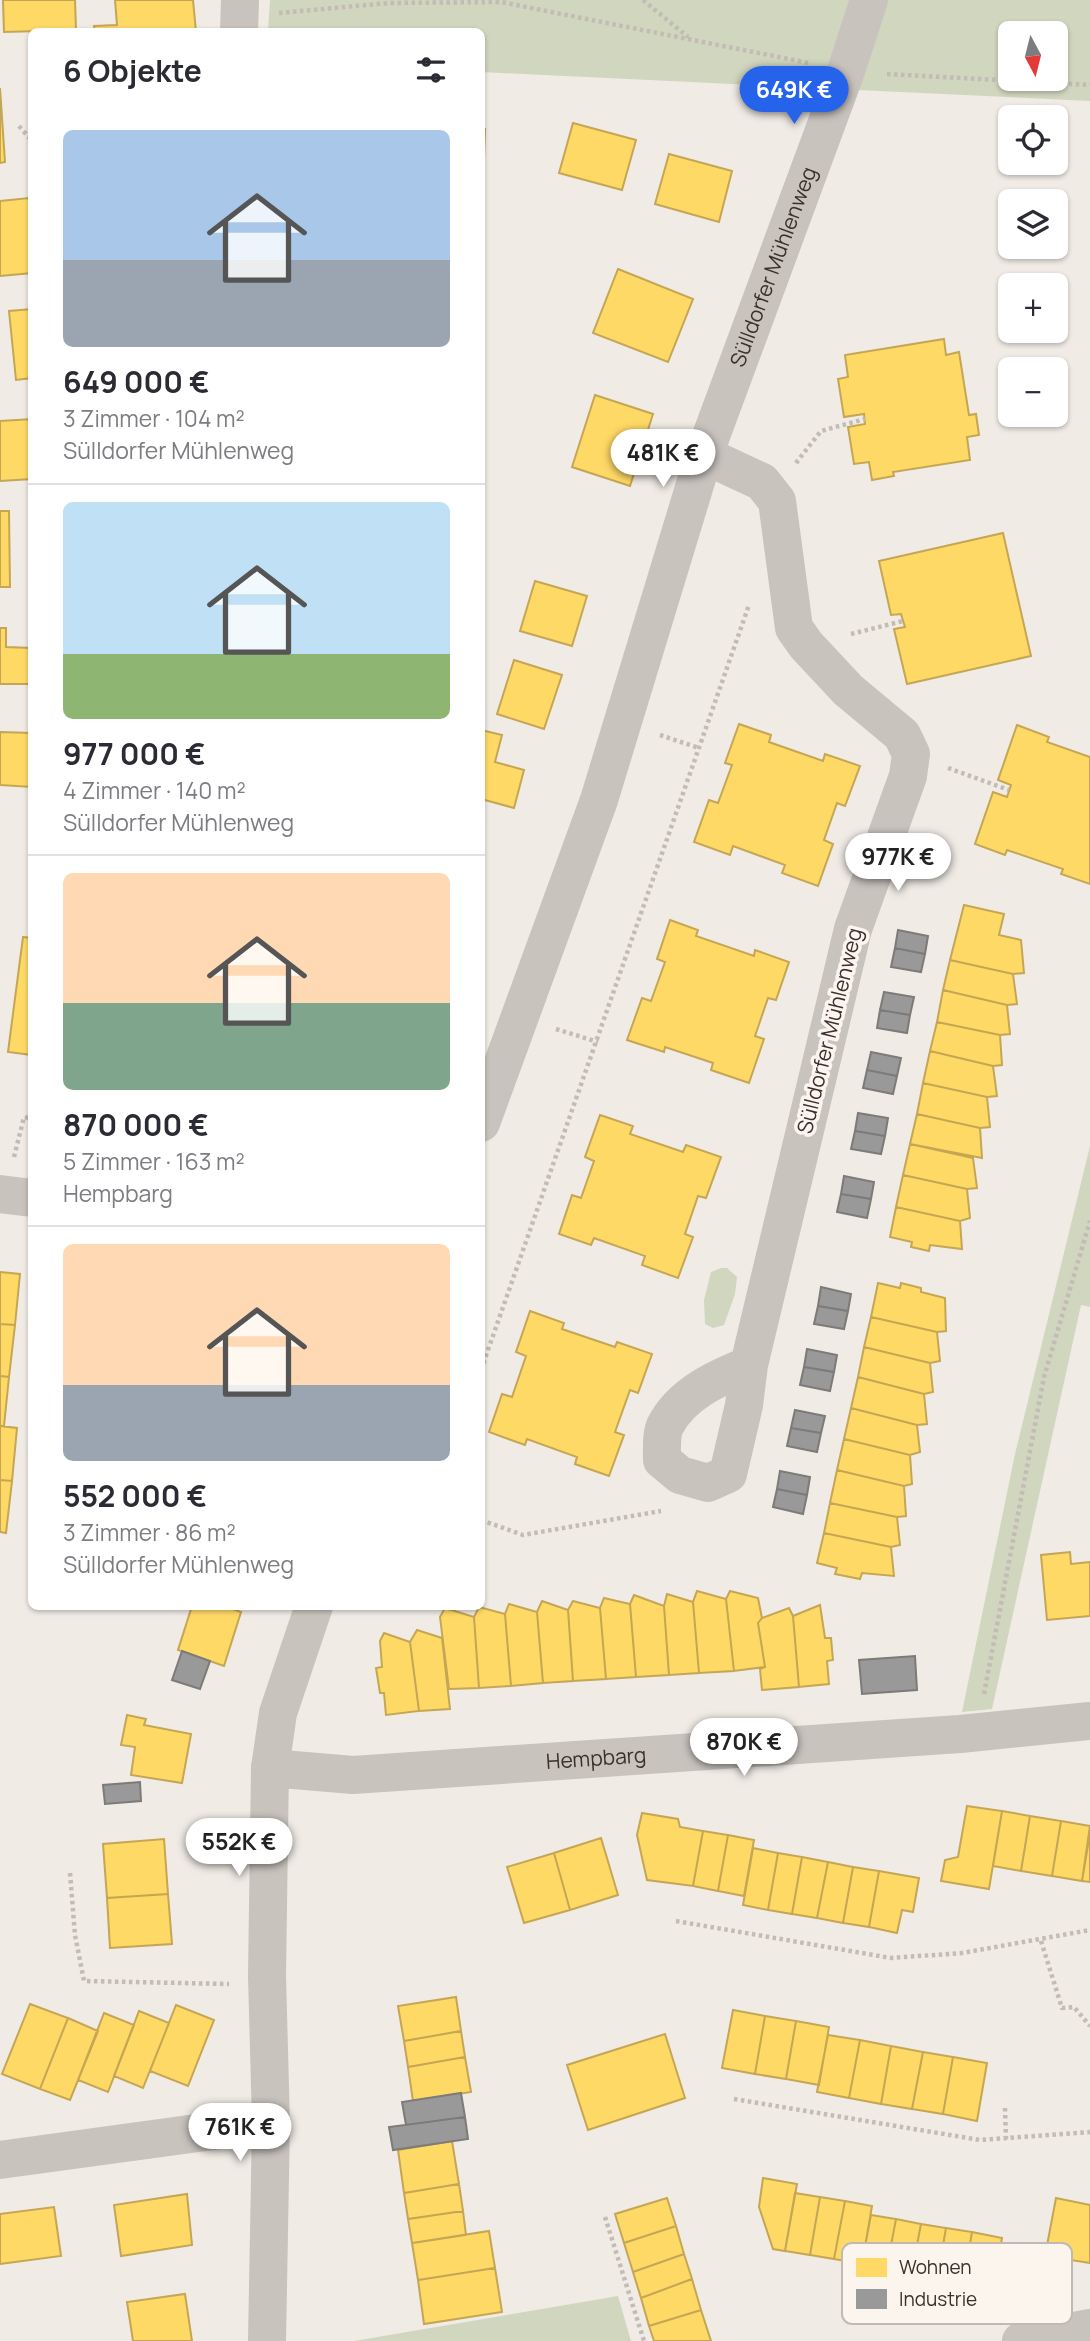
<!DOCTYPE html>
<html lang="de">
<meta charset="utf-8">
<style>
body{margin:0;font-family:Manrope,sans-serif;background:#f2f2f3;color:#2b2b33;height:100vh;display:flex;flex-direction:column;font-size:26px;white-space:nowrap}
*{box-sizing:border-box;margin:0}
p{font-size:23px;color:#7c7c81}
.icon{flex:none;width:38px;height:38px;fill:none;stroke:currentColor;stroke-width:2;stroke-linecap:round;stroke-linejoin:round}
.map{position:relative;flex:1;overflow:hidden}
.sheet{position:absolute;left:28px;top:28px;width:457px;height:1582px;display:flex;flex-direction:column;background:#fff;border-radius:10px;box-shadow:0 2px 5px #0004}
.sheet>*{flex:none}
.needle{width:46px;rotate:173deg}
.buttons{position:absolute;left:998px;top:21px;display:grid;gap:14px}
.buttons a{display:grid;place-items:center;width:70px;height:70px;border-radius:10px;background:#fff;box-shadow:0 2px 5px #0004;font-size:35px}
.price{position:absolute;translate:-50% -60px;padding:0 16px;border-radius:24px;background:#fff;color:#222;font-size:23px;line-height:46px;filter:drop-shadow(0 2px 4px #0008)}
.price::after{content:'';position:absolute;left:50%;top:42px;width:21px;height:16px;margin-left:-10px;background:inherit;clip-path:polygon(0 0,100% 0,50% 100%)}
.price.selected{background:#2563eb;color:#fff}
ul{padding:0;list-style:none}
li{display:grid;align-content:center;gap:14px;height:371px;padding:0 35px}
li+li{border-top:2px solid #e1e1e2}
li span{display:grid;place-items:center;height:217px;border-radius:10px;color:#555}
li>.icon{margin-inline-start:auto}
span .icon{width:126px;height:126px;fill:#fffc;stroke-width:1}
li b{font-size:30px}
h2{display:flex;justify-content:space-between;align-items:center;height:84px;padding:0 35px;font-size:30px}
.map>svg:first-child{display:block}
.green{fill:#d1d6bf;fill-rule:evenodd}
.homes{fill:#ffd966;stroke:#c4a654;stroke-width:2}
.industry{fill:#999;stroke:#7d7a78;stroke-width:2}
.lines{fill:none;stroke-linecap:round;stroke-linejoin:round}
.path{stroke:#c2bbb6;stroke-width:4.5;stroke-dasharray:3.5 3.5;stroke-linecap:butt}
.minor{stroke:#c9c3be;stroke-width:38}
.labels{text-anchor:middle;stroke-width:7;stroke-linejoin:round;paint-order:stroke}
.street-label{font-size:21px;fill:#3b302b;stroke:#fbf5ee}
.key{fill:#fbf5ee;stroke:#c1bab4;stroke-width:2}
.key-label{font-size:19px;fill:#3b302b}
</style>
<div class="map">
<svg width="1090" height="2341" viewBox="0 0 1090 2341">
<rect width="100%" height="100%" fill="#f0ebe5"/>
<!-- green -->
<path class="green" d="M270 0H1090V101L481 72V32H268ZM1010 33H1055V79H1010Z
M1090 1146V1307L1081 1305 992 1709 962 1712 1015 1454Z
M721 1268H727L737 1277 735 1294 724 1325 713 1328 705 1324 704 1300 711 1272Z
M618 2296 631 2341H354Z"/>
<!-- homes -->
<path class="homes" d="M3 0H75L76 30 4 32Z
M115 0H193L196 32H95L94 26 117 25Z
M0 88 5 162 0 163Z
M573 123 636 140 622 190 559 173Z
M481 129H485L483 184H481Z
M669 154 732 171 719 222 655 204Z
M29 198 32 273 0 276V201Z
M618 269 693 299 668 362 593 333Z
M32 309V378L16 380 9 311Z
M944 339 946 355 959 352 969 415 976 414 979 435 967 437 970 460 893 472 894 476 872 480 869 462 854 464 848 427 865 424 864 414 844 417 838 379 848 377 845 355Z
M595 395 653 414 630 486 572 467Z
M32 419V479L0 481V421Z
M0 511H9L10 587H0Z
M1003 533 1031 656 907 684 894 629 905 627 901 614 891 615 879 561Z
M535 581 587 596 572 646 520 631Z
M0 628H6V647L32 648V684H0Z
M514 660 562 675 544 729 497 714Z
M739 724 771 735 769 742 823 761 825 754 860 766 845 806 837 803 824 840 833 844 818 886 782 873 785 865 733 846 730 855 694 842 709 800 718 803 732 765 725 763Z
M1017 725 1049 737 1047 742 1090 757V884L1061 874 1063 869 1007 850 1005 855 975 844 993 792 1007 797 1011 785 998 780Z
M481 730 502 735 495 762 524 770 514 808 481 799Z
M0 732 32 733V787L0 785Z
M964 905 1004 914 999 935 1021 940 1024 973 1013 974 950 960Z
M670 920 698 930 696 936 754 956 755 950 789 962 776 1000 768 998 755 1036 764 1039 749 1083 711 1070 713 1063 665 1047 664 1052 627 1040 642 998 651 1001 665 962 657 959Z
M23 937 32 938V1055L8 1052Z
M950 960 1013 974 1017 1004 1007 1005 943 990Z
M943 990 1007 1005 1010 1034 1000 1035 937 1022Z
M937 1022 1000 1035 1002 1065 993 1066 930 1051Z
M930 1051 993 1066 997 1096 987 1097 923 1083Z
M923 1083 987 1097 990 1127 980 1128 917 1114Z
M917 1114 980 1128 982 1158 910 1144Z
M600 1115 633 1126 630 1134 683 1152 686 1145 721 1157 706 1198 698 1196 685 1234 693 1237 678 1278 642 1265 645 1256 594 1238 591 1245 559 1234 572 1195 581 1198 594 1161 585 1157Z
M910 1144 973 1158 977 1188 967 1189 903 1175Z
M903 1175 967 1189 970 1218 960 1221 896 1207Z
M896 1207 960 1221 962 1249 930 1245 929 1251 911 1247 912 1242 890 1237Z
M0 1272 20 1274 15 1325 0 1324Z
M878 1283 900 1288 901 1283 921 1288V1292L945 1298 946 1331 937 1332 871 1317Z
M530 1311 564 1323 562 1329 615 1347 617 1342 652 1354 638 1393 630 1390 615 1432 624 1435 609 1476 575 1464 577 1457 527 1439 525 1445 489 1432 502 1394 512 1397 526 1356 516 1352Z
M871 1317 937 1332 940 1361 930 1363 864 1347Z
M0 1324 15 1325 9 1377 0 1376Z
M864 1347 930 1363 933 1392 924 1394 858 1377Z
M0 1376 9 1377 4 1426H0Z
M858 1377 924 1394 927 1424 917 1425 851 1408Z
M851 1408 917 1425 920 1452 910 1455 844 1439Z
M0 1426 17 1428 12 1481 0 1480Z
M844 1439 910 1455 912 1484 904 1486 837 1470Z
M837 1470 904 1486 906 1516 897 1517 830 1503Z
M0 1480 12 1481 6 1533 0 1532Z
M830 1503 897 1517 900 1545 891 1547 824 1533Z
M824 1533 891 1547 894 1576 862 1573 860 1579 835 1574 837 1568 817 1563Z
M1070 1552 1071 1564 1090 1562V1616L1047 1620 1041 1555Z
M697 1591 726 1599 734 1671 699 1673 693 1602Z
M730 1591 758 1598 762 1618 758 1623 765 1667 734 1671 726 1599Z
M667 1594 693 1602 699 1673 669 1675 664 1606Z
M634 1595 664 1606 669 1675 636 1677 630 1604Z
M604 1598 630 1604 636 1677 606 1679 600 1608Z
M542 1601 568 1610 573 1681 543 1683 537 1612Z
M573 1601 600 1608 606 1679 573 1681 568 1610Z
M509 1604 537 1612 543 1683 511 1686 505 1614Z
M820 1605 825 1638H831L833 1660 827 1661 829 1684 799 1687 793 1616Z
M192 1606H225L241 1612 224 1666 178 1650Z
M479 1607 505 1614 511 1686 479 1688 474 1617Z
M445 1608 474 1617 479 1688 449 1689 440 1617Z
M789 1608 793 1616 799 1687 762 1690 760 1669 765 1667 758 1623 762 1618Z
M417 1630 442 1638 450 1709 419 1711 410 1642Z
M384 1633 410 1642 419 1711 386 1715 384 1693H380L376 1668 382 1667 380 1641Z
M127 1715 146 1719 144 1725 191 1734 182 1783 131 1775 135 1747 121 1745Z
M967 1806 1002 1811 989 1889 941 1881 945 1860 958 1857Z
M1002 1811 1030 1816 1021 1871 993 1866Z
M642 1813 678 1819 680 1827 703 1831 693 1886 647 1880 637 1835Z
M1030 1816 1061 1821 1052 1876 1021 1871Z
M1061 1821 1090 1826 1082 1881 1052 1876Z
M703 1831 728 1835 718 1891 693 1886Z
M1090 1833V1882L1082 1881Z
M728 1835 754 1840 744 1896 718 1891Z
M601 1838 618 1895 570 1910 554 1853Z
M164 1839 168 1894 107 1898 103 1844Z
M753 1848 778 1853 768 1910 743 1905Z
M554 1853 570 1910 524 1923 507 1867Z
M778 1853 802 1857 792 1914 768 1910Z
M802 1857 828 1862 817 1918 792 1914Z
M828 1862 853 1867 843 1923 817 1918Z
M853 1867 879 1871 869 1927 843 1923Z
M879 1871 919 1878 913 1912 902 1910 897 1933 869 1927Z
M168 1894 172 1944 110 1948 107 1898Z
M456 1997 461 2031 404 2041 398 2006Z
M30 2004 68 2018 40 2089 2 2074Z
M176 2005 214 2020 188 2086 150 2071Z
M733 2010 765 2016 755 2074 722 2068Z
M139 2011 169 2023 143 2088 114 2076Z
M104 2013 134 2025 108 2092 78 2080Z
M765 2016 796 2021 786 2079 755 2074Z
M68 2018 98 2031 70 2100 40 2089Z
M796 2021 829 2027 819 2085 786 2079Z
M461 2031 465 2057 408 2067 404 2041Z
M665 2034 685 2098 588 2130 567 2065Z
M828 2035 860 2040 849 2098 817 2092Z
M860 2040 891 2046 881 2104 849 2098Z
M891 2046 923 2052 912 2109 881 2104Z
M923 2052 953 2057 943 2114 912 2109Z
M465 2057 471 2092 413 2101 408 2067Z
M953 2057 987 2063 977 2121 943 2114Z
M452 2141 459 2184 404 2193 398 2150Z
M763 2178 797 2184 785 2251 773 2249 759 2207Z
M459 2184 463 2211 408 2219 404 2193Z
M795 2193 820 2197 810 2255 785 2251Z
M187 2194 192 2245 121 2256 114 2205Z
M820 2197 845 2201 834 2259 810 2255Z
M667 2198 676 2226 624 2243 615 2214Z
M1056 2198 1090 2205V2263L1045 2256Z
M845 2201 872 2206 862 2264 834 2259Z
M54 2207 61 2256 0 2264V2214Z
M463 2211 466 2235 412 2243 408 2219Z
M871 2215 896 2219 885 2277 860 2273Z
M896 2219 921 2224 910 2282 885 2277Z
M921 2224 946 2228 936 2286 910 2282Z
M676 2226 684 2254 633 2272 624 2243Z
M946 2228 972 2232 962 2291 936 2286Z
M489 2231 495 2268 418 2280 412 2243Z
M972 2232 1002 2238 992 2296 962 2291Z
M684 2254 692 2279 641 2298 633 2272Z
M495 2268 502 2312 424 2324 418 2280Z
M692 2279 701 2310 649 2326 641 2298Z
M185 2294 192 2341H133L127 2302Z
M701 2310 711 2341H654L649 2326Z"/>
<!-- industry -->
<path class="industry" d="M898 930 928 936 925 954 895 948Z
M895 948 925 954 921 972 891 967Z
M884 992 914 997 910 1015 880 1010Z
M880 1010 910 1015 907 1033 877 1028Z
M871 1052 901 1058 897 1076 867 1070Z
M867 1070 897 1076 893 1094 863 1088Z
M858 1113 888 1118 885 1136 855 1131Z
M855 1131 885 1136 881 1154 851 1149Z
M844 1176 874 1182 871 1199 841 1194Z
M841 1194 871 1199 867 1218 837 1212Z
M821 1287 851 1294 848 1311 818 1306Z
M818 1306 848 1311 844 1329 814 1324Z
M807 1349 837 1355 834 1372 804 1367Z
M804 1367 834 1372 830 1391 800 1385Z
M795 1410 825 1416 821 1433 791 1428Z
M791 1428 821 1433 817 1452 787 1446Z
M780 1471 810 1477 807 1495 777 1489Z
M777 1489 807 1495 803 1514 773 1507Z
M182 1651 210 1661 200 1689 172 1680Z
M915 1656 917 1690 862 1694 859 1660Z
M140 1782 141 1801 105 1804 103 1785Z
M461 2093 465 2117 406 2125 402 2102Z
M465 2117 468 2139 393 2150 389 2127Z"/>
<g class="lines">
<!-- path -->
<path class="path" d="M643 0 688 37
M279 13 389 3 501 2 809 63
M887 74 1090 85
M19 126 32 141
M796 463 821 431 865 419
M851 634 903 621
M660 735 699 748
M948 768 1009 790
M556 1029 598 1042
M14 1157 24 1117 32 1119
M481 1370 749 605
M481 1520 523 1535 661 1511
M984 1694 1044 1377 1090 1221
M70 1873 75 1935 84 1981 229 1984
M676 1921 891 1958 962 1953 1090 1930
M1041 1941 1062 2008 1074 2007 1090 2026
M734 2099 980 2140 1090 2132
M1005 2108 1006 2139
M605 2217 644 2341"/>
<!-- minor -->
<g class="minor">
<path d="M239 32 240 0"/>
<path d="M704 455 762 482 777 501 794 628 806 645 848 690 902 735 911 754 908 776 853 929 749 1365C717 1378 681 1394 665 1426 661 1435 662 1450 662 1460L680 1475 708 1483 728 1474 744 1405 749 1365"/>
<path id="s1" d="M481 1123 599 800 704 455 846 71 869 0"/>
<path d="M0 1194 32 1198"/>
<path id="s2" d="M270 1768 353 1775 960 1734 1090 1721"/>
<path d="M0 2160 271 2123"/>
<path d="M267 2341 271 2123 267 1976 270 1768 278 1713 314 1606"/>
<path d="M1021 2341 1090 2328"/>
</g>
</g>
<g class="labels">
<!-- street labels -->
<g class="street-label">
<text dy="7" stroke="none"><textPath href="#s1" startOffset="905">Sülldorfer Mühlenweg</textPath></text>
<text transform="translate(830 1031) rotate(-76)" y="7">Sülldorfer Mühlenweg</text>
<text dy="7" stroke="none"><textPath href="#s2" startOffset="327">Hempbarg</textPath></text>
</g>
</g>
<!-- legend -->
<rect x="842" y="2243" width="230" height="81" rx="10" class="key"/>
<rect x="856" y="2258" width="31" height="19" fill="#ffd966"/>
<rect x="856" y="2289" width="31" height="20" fill="#999"/>
<g class="key-label">
<text x="899" y="2274">Wohnen</text>
<text x="899" y="2306">Industrie</text>
</g>
</svg>
<div class="buttons">
<a><svg class="needle" viewBox="-14 -14 28 28"><path d="M0-13l5 13h-10z" fill="#e53935"/><path d="M0 13l5-13h-10z" fill="#7c7c81"/></svg></a>
<a><svg class="icon" aria-label="locate" viewBox="0 0 24 24"><circle cx="12" cy="12" r="6"/><path d="M12 2v4M12 18v4M2 12h4M18 12h4"/></svg></a>
<a><svg class="icon" aria-label="layers" viewBox="0 0 24 24"><path d="M12 4l9 5-9 5-9-5zM3 14l9 5 9-5"/></svg></a>
<a>+</a>
<a>−</a>
</div>
<b class="price selected" style="left:794px;top:126px">649K €</b>
<b class="price" style="left:663px;top:489px">481K €</b>
<b class="price" style="left:898px;top:893px">977K €</b>
<b class="price" style="left:744px;top:1778px">870K €</b>
<b class="price" style="left:239px;top:1878px">552K €</b>
<b class="price" style="left:240px;top:2163px">761K €</b>
<section class="sheet">
<h2>6 Objekte<svg class="icon" aria-label="filters" viewBox="0 0 24 24"><path d="M4 7h16M4 17h16"/><circle cx="9" cy="7" r="2"/><circle cx="15" cy="17" r="2"/></svg></h2>
<ul>
<li><span style="background:linear-gradient(#a9c7e8 60%,#9aa5b1 0)"><svg class="icon" aria-label="home" viewBox="0 0 24 24"><path d="M3 11l9-7 9 7M6 9v11h12V9"/></svg></span><div><b>649 000 €</b><p>3 Zimmer · 104 m²</p><p>Sülldorfer Mühlenweg</p></div></li>
<li><span style="background:linear-gradient(#bfe0f5 70%,#8fb573 0)"><svg class="icon" aria-label="home" viewBox="0 0 24 24"><path d="M3 11l9-7 9 7M6 9v11h12V9"/></svg></span><div><b>977 000 €</b><p>4 Zimmer · 140 m²</p><p>Sülldorfer Mühlenweg</p></div></li>
<li><span style="background:linear-gradient(#ffd9b3 60%,#7fa58c 0)"><svg class="icon" aria-label="home" viewBox="0 0 24 24"><path d="M3 11l9-7 9 7M6 9v11h12V9"/></svg></span><div><b>870 000 €</b><p>5 Zimmer · 163 m²</p><p>Hempbarg</p></div></li>
<li><span style="background:linear-gradient(#ffd9b3 65%,#9aa5b1 0)"><svg class="icon" aria-label="home" viewBox="0 0 24 24"><path d="M3 11l9-7 9 7M6 9v11h12V9"/></svg></span><div><b>552 000 €</b><p>3 Zimmer · 86 m²</p><p>Sülldorfer Mühlenweg</p></div></li>
</ul>
</section>
</div>
